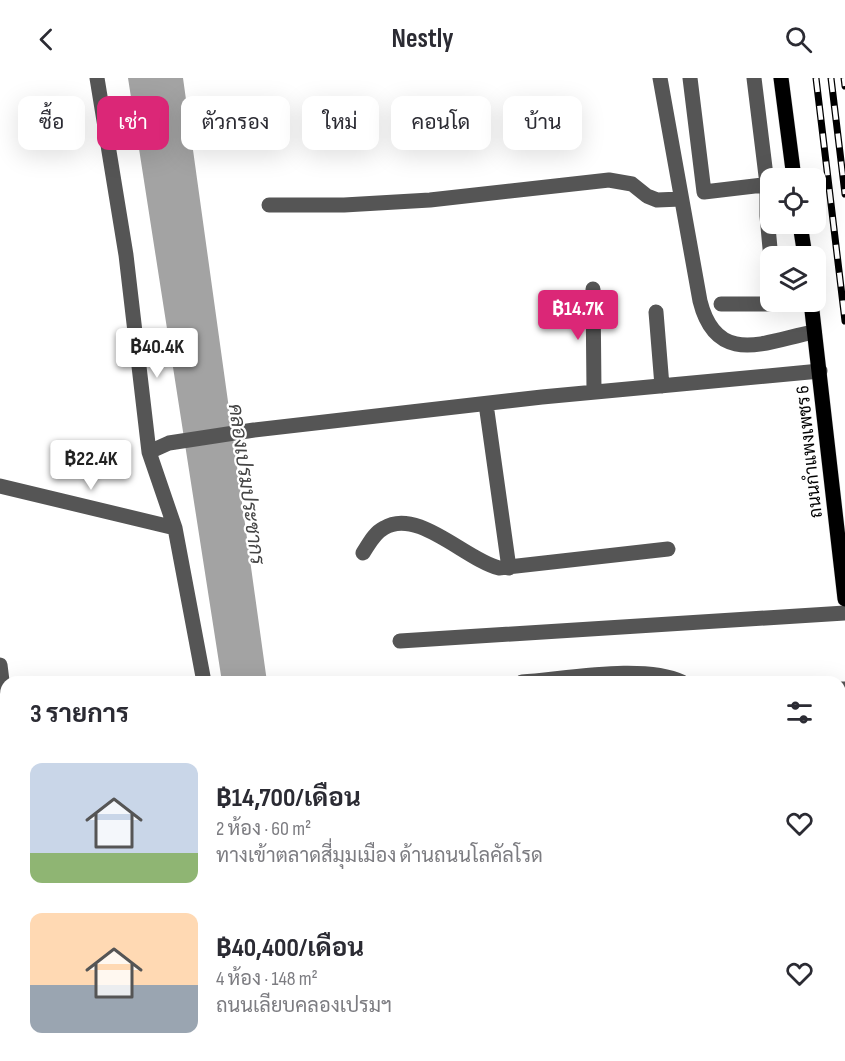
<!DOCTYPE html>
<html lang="th">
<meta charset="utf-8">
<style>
body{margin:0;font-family:"Sofia Sans Condensed",Sarabun,sans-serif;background:#f7f7f7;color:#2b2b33;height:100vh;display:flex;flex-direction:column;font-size:22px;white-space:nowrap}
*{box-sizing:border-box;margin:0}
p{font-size:20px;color:#7c7c81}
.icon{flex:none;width:33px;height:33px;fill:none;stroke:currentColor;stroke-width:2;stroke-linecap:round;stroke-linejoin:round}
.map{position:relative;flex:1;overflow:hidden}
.drawer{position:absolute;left:0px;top:598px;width:846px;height:386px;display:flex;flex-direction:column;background:#fff;border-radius:18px 18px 0 0;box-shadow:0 6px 24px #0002}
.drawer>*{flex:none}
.banner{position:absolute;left:18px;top:18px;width:810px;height:54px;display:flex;gap:12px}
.fabs{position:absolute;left:760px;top:90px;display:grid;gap:12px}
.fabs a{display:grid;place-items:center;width:66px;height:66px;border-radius:12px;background:#fff;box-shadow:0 6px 24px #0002;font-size:30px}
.price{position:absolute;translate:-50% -51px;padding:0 14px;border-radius:6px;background:#fff;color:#222;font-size:20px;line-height:39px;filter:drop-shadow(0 2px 3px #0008)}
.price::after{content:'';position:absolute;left:50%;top:36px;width:18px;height:14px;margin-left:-9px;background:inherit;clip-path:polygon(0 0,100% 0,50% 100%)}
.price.current{background:#db2777;color:#fff}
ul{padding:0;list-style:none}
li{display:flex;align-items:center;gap:18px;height:150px;padding:0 30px}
li span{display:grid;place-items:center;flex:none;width:168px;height:120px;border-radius:12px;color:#555}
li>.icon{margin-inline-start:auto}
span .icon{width:72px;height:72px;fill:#fffc;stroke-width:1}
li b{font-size:26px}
h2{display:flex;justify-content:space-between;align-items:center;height:72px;padding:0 30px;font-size:26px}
.chip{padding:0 21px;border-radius:12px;background:#fff;box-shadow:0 6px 24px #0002;font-size:21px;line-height:54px}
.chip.current{background:#db2777;color:#fff}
header{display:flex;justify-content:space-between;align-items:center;height:78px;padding:0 30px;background:#fff;font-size:27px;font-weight:700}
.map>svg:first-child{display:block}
.water{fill:#a3a3a3}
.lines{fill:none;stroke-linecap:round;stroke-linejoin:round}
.major-casing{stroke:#dbdbdb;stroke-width:16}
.minor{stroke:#555;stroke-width:15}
.major{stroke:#000;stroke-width:15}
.rail-casing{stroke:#000;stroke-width:7}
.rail{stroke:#fff;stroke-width:4.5;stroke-dasharray:14;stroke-linecap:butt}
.labels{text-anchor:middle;stroke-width:4.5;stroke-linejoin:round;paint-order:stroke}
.street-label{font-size:18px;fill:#000;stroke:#fff}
.water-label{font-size:20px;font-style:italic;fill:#444;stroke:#fff}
</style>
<header><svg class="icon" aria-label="back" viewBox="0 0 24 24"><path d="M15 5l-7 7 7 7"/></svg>Nestly<svg class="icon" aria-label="search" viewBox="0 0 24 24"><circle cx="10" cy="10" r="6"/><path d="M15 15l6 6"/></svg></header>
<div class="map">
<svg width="845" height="983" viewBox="0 0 845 983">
<rect width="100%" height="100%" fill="#fff"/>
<!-- water -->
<path class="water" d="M128 0H183L267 604H222Z
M268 978H317L318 983H269Z"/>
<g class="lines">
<!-- major casing -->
<g class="major-casing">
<path id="major" d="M781 0 794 100
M800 146 805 178
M811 224 845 521"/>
</g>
<!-- minor -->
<path class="minor" d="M97 0 126 177 149 374 175 450 204 604
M660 0 700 223C717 291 769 262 814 254
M690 0 704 114 771 106
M754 0 767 106V138L771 181
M269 127H344L430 122 609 102 632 106 647 118 657 122 681 121
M593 211 594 313
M721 226H777L786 224
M656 234 662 308
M486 326 509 490
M149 374 169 365 254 352 542 319 820 293
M0 408 175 450
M363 475C369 466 374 455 384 450 417 429 466 482 499 490L668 471
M400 563 845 535
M0 587 6 635
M522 604C566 601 643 586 682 604
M840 611H845
M840 729 845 728
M840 947 845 956
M840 973H845
M260 978V983
M723 983 793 978"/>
<!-- major -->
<use href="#major" class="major"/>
<!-- rail casing -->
<g class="rail-casing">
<path id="rail" d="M816 0 845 243
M831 0 845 116
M844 0 845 8"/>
</g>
<!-- rail -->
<use href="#rail" class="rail"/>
</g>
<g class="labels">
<!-- street labels -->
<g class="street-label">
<text transform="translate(809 374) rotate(-96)" y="6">ถนนกำแพงเพชร 6</text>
</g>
<!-- water labels -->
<g class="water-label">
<text transform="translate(247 406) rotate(82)" y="7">คลองเปรมประชากร</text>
</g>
</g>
</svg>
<div class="fabs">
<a><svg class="icon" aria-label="locate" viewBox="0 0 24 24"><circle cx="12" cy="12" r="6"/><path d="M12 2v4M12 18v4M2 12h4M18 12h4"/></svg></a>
<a><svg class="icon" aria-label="layers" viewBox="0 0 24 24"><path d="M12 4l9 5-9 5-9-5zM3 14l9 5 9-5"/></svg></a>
</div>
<b class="price current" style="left:578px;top:263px">฿14.7K</b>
<b class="price" style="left:157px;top:301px">฿40.4K</b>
<b class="price" style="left:91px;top:413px">฿22.4K</b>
<div class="banner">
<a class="chip">ซื้อ</a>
<a class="chip current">เช่า</a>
<a class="chip">ตัวกรอง</a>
<a class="chip">ใหม่</a>
<a class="chip">คอนโด</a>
<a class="chip">บ้าน</a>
</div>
<section class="drawer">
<h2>3 รายการ<svg class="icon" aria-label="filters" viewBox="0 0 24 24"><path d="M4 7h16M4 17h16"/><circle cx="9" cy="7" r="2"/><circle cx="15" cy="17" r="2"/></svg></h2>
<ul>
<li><span style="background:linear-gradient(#c9d6e8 75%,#8fb573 0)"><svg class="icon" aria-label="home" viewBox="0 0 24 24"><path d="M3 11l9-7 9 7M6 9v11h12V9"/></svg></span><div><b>฿14,700/เดือน</b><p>2 ห้อง · 60 m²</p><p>ทางเข้าตลาดสี่มุมเมือง ด้านถนนโลคัลโรด</p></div><svg class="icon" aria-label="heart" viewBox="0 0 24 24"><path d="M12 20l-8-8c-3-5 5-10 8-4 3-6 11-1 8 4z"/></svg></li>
<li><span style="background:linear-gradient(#ffd9b3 60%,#9aa5b1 0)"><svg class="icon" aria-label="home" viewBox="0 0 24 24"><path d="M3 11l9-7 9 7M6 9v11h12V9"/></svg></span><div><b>฿40,400/เดือน</b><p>4 ห้อง · 148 m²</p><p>ถนนเลียบคลองเปรมฯ</p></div><svg class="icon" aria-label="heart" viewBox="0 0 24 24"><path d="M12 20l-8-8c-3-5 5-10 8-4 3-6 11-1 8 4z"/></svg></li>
</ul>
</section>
</div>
